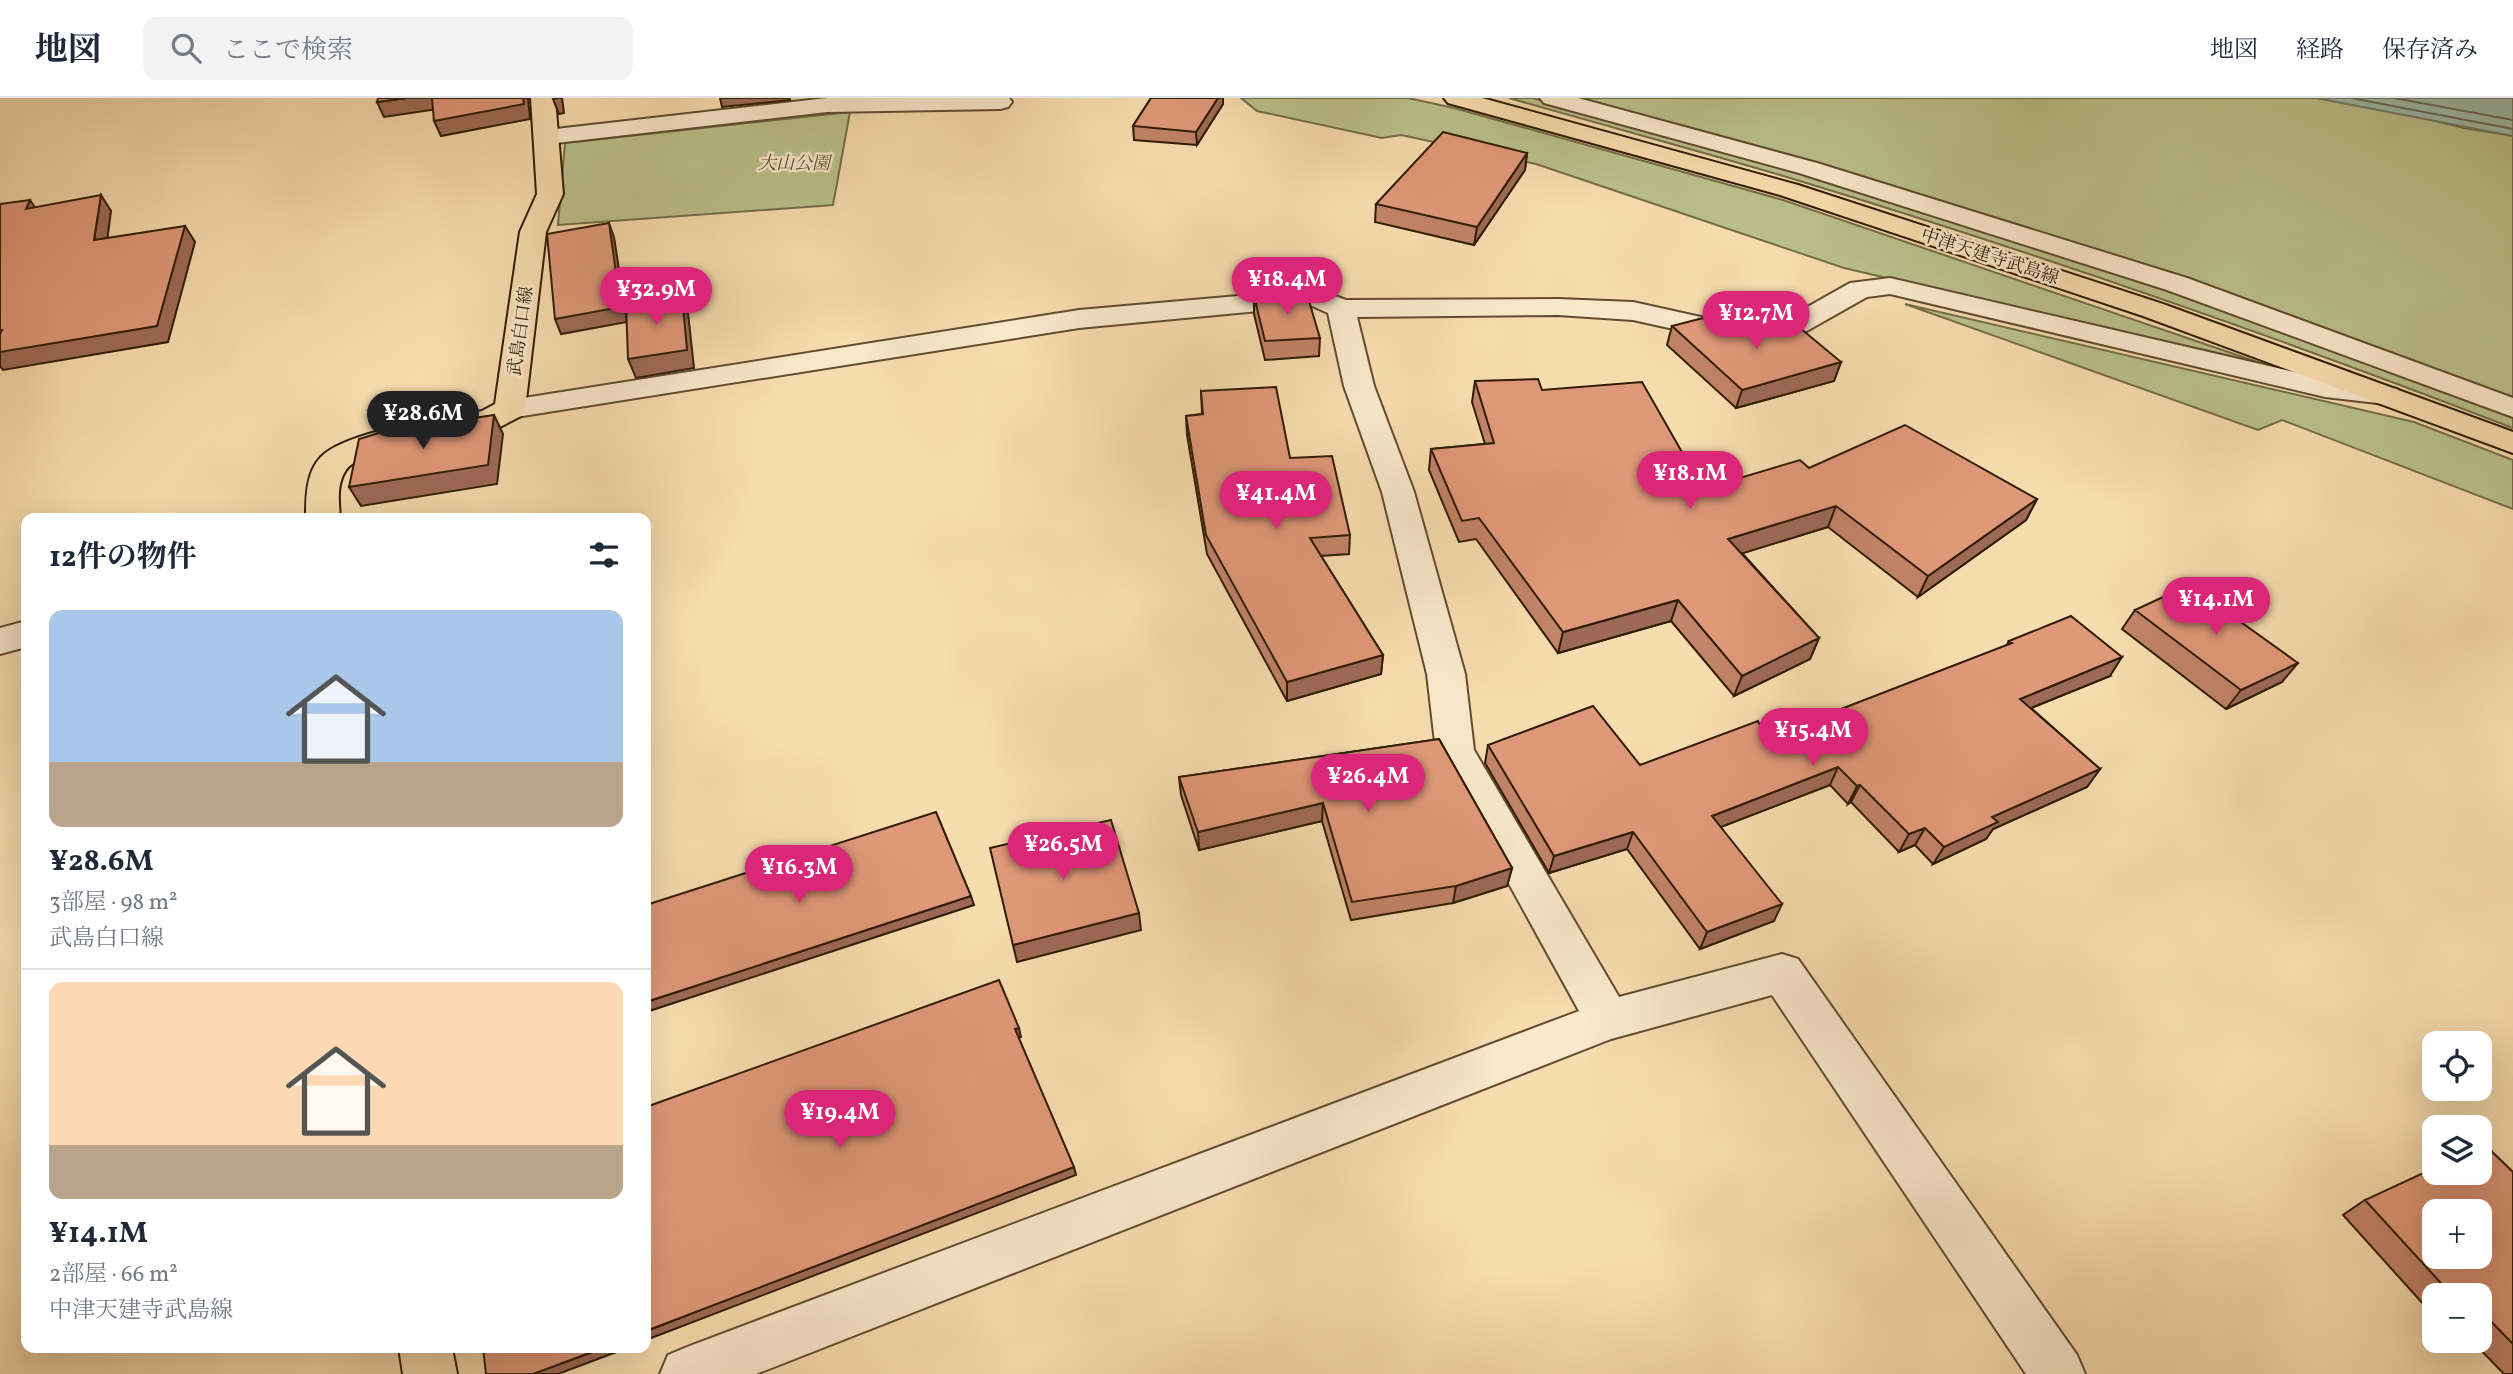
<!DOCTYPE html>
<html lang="ja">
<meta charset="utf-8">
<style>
body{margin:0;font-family:Vollkorn,"Noto Serif JP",serif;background:#f2f2f3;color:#1f2937;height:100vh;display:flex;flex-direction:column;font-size:26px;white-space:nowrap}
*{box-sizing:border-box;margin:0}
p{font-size:23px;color:#747a83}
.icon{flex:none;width:38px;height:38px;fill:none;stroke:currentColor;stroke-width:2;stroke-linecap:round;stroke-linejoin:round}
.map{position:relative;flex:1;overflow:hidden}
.side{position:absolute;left:21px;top:415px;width:630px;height:840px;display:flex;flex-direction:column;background:#fff;border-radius:14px;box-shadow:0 7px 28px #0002}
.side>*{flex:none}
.buttons{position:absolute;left:2422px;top:933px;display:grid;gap:14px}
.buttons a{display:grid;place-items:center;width:70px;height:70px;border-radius:14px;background:#fff;box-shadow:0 7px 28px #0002;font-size:35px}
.price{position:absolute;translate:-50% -60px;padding:0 16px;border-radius:24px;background:#db2777;color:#fff;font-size:23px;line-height:46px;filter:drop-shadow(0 2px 4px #0008)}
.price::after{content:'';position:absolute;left:50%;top:42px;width:21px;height:16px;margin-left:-10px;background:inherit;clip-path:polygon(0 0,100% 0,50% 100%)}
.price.selected{background:#222;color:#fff}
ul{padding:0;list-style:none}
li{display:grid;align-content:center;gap:14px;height:371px;padding:0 28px}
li+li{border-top:2px solid #e0e1e3}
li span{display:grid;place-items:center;height:217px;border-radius:14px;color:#555}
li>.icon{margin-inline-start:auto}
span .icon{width:126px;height:126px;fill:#fffc;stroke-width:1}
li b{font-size:30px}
h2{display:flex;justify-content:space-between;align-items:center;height:84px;padding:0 28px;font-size:30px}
header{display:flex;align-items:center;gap:42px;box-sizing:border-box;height:98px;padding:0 35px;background:#fff;border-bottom:2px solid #e0e1e3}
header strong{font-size:33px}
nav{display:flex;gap:38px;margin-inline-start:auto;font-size:24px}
.search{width:490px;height:63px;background:#f2f2f3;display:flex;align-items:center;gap:18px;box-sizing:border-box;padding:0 24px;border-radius:14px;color:#747a83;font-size:26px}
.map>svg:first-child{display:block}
.green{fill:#bac18d;stroke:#746e48;stroke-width:2}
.water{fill:#9dbcaa;stroke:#717c67;stroke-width:2}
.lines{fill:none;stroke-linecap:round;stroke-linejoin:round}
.shore{stroke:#666c56;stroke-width:2}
.minor-casing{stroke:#614c2e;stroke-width:4}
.major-casing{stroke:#2f1c03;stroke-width:4}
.minor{fill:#fae8cb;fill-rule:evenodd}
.major{fill:#f7dcaf;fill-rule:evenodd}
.wall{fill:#c18369;stroke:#2f1c03;stroke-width:2}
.shaded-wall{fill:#9d6a55;stroke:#2f1c03;stroke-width:2}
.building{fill:#e0987a;stroke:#2f1c03;stroke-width:2;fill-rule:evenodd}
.labels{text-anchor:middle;stroke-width:5;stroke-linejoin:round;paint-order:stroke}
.far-park-label{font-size:18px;font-style:italic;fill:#594e2c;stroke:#fae8cb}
.far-street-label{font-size:18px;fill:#2f1c03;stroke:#fae8cb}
</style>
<header>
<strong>地図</strong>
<div class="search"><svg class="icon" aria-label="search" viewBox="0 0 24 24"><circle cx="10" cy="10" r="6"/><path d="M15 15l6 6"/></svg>ここで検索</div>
<nav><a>地図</a><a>経路</a><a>保存済み</a></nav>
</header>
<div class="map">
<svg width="2513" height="1276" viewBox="0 0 2513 1276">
<rect width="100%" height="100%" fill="#f7dcaf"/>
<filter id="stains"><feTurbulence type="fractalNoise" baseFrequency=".00286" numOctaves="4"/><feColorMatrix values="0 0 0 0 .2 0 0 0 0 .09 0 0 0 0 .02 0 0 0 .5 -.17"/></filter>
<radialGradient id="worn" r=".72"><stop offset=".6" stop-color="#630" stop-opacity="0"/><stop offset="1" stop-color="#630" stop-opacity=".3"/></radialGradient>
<!-- green -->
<path class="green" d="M1241 0H1408L1454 10 1783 102 2281 272 1844 170 1536 66 1401 37 1382 40 1257 13Z
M1509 0H1532L1802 74 2177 193 2513 317V330C2275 238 2034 154 1790 80 1697 52 1602 27 1509 0Z
M1575 0H2342L2464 30 2513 38V302Z
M850 14 833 107 558 127 565 45Z
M1905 206 2414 324 2513 362V411L2282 322 2258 332Z"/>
<!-- water -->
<path class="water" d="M2316 0H2513V38Z"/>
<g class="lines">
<!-- shore -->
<path class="shore" d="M2351 0 2513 31
M2394 0 2513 22"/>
<!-- minor casing -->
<g class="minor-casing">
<path id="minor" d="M827 0H1009L1012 4 1008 9 1000 11 827 14 547 46 538 44 535 39 538 34 547 32Z
M1540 0H1578L1817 65 2187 180 2513 300V319L2167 192 1799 75 1544 5Z
M1890 180 2325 281 2397 291 2401 297 2397 303 2386 306 2325 299 1890 196 1867 199 1796 239 1755 249 1633 222 1558 217 1357 219 1374 288 1414 394 1465 576 1474 652 1619 899 1782 856 1798 861 2077 1257 2085 1276H2026L1772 897 1611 941 756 1276H660L668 1257 687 1249 1579 913 1436 653 1427 576 1382 394 1344 288 1328 215 1312 208 1079 230 510 320 499 318 495 311 499 304 1079 212 1316 191 1346 202 1558 201 1633 204 1755 231 1777 226 1850 185Z
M26 523V549L0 556V530Z"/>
</g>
<!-- major casing -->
<g class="major-casing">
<path id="major" d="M531 0H555L563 96 546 134 525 311 521 318 502 328C471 335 362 349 346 372 336 387 339 404 340 420H306C306 400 306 374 321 359 348 332 443 321 482 313L495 306 520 134 537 96Z
M1444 0H1482L1798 87 2163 206 2513 334V355L2143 218 1780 97 1448 5Z
M399 1250H452L457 1276H403Z"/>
</g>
<!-- minor -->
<use href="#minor" class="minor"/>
<!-- major -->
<use href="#major" class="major"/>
</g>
<!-- wall -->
<path class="wall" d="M1151 0H1223V6L1197 47 1134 42 1133 28Z
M1527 55 1525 72 1474 147 1375 124 1376 106Z
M1254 198 1320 240 1319 258 1265 262 1254 216Z
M1672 228 1841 264 1834 283 1736 310 1667 247Z
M1475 283 1542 292 1703 391 1809 370 2037 401 2026 422 1918 499 1828 429 1742 455 1819 540 1810 561 1734 598 1671 523 1558 555 1476 441 1459 444 1429 372 1431 351 1485 346 1472 304Z
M1201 293 1290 360 1350 437 1349 456 1321 458 1383 557 1381 576 1287 603 1207 456 1187 337 1186 318 1202 316Z
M2135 512 2282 584 2226 611 2122 531Z
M2009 543 2110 578 2031 610 2100 671 2087 689 1993 731 1986 741 1933 766 1915 747 1899 754 1851 704 1848 706 1830 687 1721 729 1774 823 1700 851 1627 751 1549 775 1485 665 1488 647 1640 667 1766 640 2006 548Z
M1439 641 1512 770 1507 788 1453 805 1351 822 1322 723 1199 752 1181 697 1179 679Z
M2513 1074V1276H2504L2471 1242H2480V1197H2434V1204L2425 1208 2343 1117 2365 1102Z"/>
<!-- shaded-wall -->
<path class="shaded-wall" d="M407 0H433L438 11 384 19 377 4Z
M523 0H528L530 21 441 38 434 23Z
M558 0H562L564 15 559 16 553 1Z
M720 0H790V2L722 9Z
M1218 0H1223V6L1197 47 1196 34Z
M1527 55 1525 72 1474 147 1477 129Z
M101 97 111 113 105 159 94 142Z
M30 102 41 118 26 111Z
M609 125 614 139 627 224 561 236 555 221Z
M185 128 195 144 168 244 3 272 0 268V254Z
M682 197 688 215 694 270 636 280 628 261Z
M1841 264 1834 283 1736 310 1742 292Z
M494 317 503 336 497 386 361 408 349 389Z
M2037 401 2026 422 1918 499 1928 478Z
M1836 408 1828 429 1721 462 1728 441Z
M1678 502 1671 523 1558 555 1563 534Z
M1819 540 1810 561 1734 598 1742 578Z
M1383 557 1381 576 1287 603V584Z
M2122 559 2110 578 2009 619 2020 601Z
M2298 565 2282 584 2226 611 2241 592Z
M1838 669 1830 687 1705 735 1712 718Z
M2100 671 2087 689 1993 731 1986 741 1933 766 1944 749 1992 719Z
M1860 687 1851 704 1848 706 1857 688Z
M1323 705 1322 723 1199 752 1198 734Z
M1925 730 1915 747 1899 754 1909 736Z
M1633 734 1627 751 1549 775 1554 758Z
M1512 770 1507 788 1453 805 1456 788Z
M971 798 974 807 646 914V904Z
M1782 806 1774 823 1700 851 1707 834Z
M1139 815 1141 832 1017 864 1013 847Z
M1019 930 1021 939 1017 940 1015 931Z
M1074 1069 1076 1077 646 1242V1233Z
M603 1250H627L558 1276H533Z"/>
<!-- building -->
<path class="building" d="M378 0H407L377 4Z
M432 0H523L524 6 434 23Z
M1151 0H1218L1196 34 1133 28Z
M1443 34 1527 55 1477 129 1376 106Z
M101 97 94 142 185 128 157 228 0 254V236L2 232H0V106L30 102 26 111Z
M609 125 621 209 555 221 547 136Z
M1306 193 1320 240 1265 243 1254 198Z
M682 197 687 252 628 261 626 205Z
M1703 220 1760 233 1794 225 1841 264 1742 292 1672 228Z
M1538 281 1542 292 1642 284 1703 391 1800 362 1809 370 1905 327 2037 401 1928 478 1836 408 1728 441 1819 540 1742 578 1678 502 1563 534 1479 420 1462 423 1431 351 1494 345 1475 283Z
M1276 289 1290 360 1332 358 1350 437 1310 440 1383 557 1287 584 1206 437 1186 318 1203 316 1201 293Z
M494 317 488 367 349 389 359 341 382 334Z
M2189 487 2298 565 2241 592 2135 512Z
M2071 518 2122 559 2020 601 2100 671 1992 719 1998 724 1944 749 1925 730 1909 736 1860 687 1857 688 1838 669 1712 718 1782 806 1707 834 1633 734 1554 758 1488 647 1593 608 1640 667 1758 623 1766 640 2012 545 2009 543Z
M1439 641 1512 770 1456 788 1352 804 1323 705 1198 734 1179 679Z
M936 714 971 798 646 904V807Z
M1111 722 1139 815 1013 847 990 750Z
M999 882 1019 930 1015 931 1074 1069 646 1233V1009Z
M2485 1047 2513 1074V1246L2480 1212V1197H2465L2458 1190 2449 1194 2365 1102 2434 1070V1074H2480V1049ZM2434 1113H2480V1158H2434Z
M483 1250H603L533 1276H486Z"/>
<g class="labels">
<!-- far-park labels -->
<g class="far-park-label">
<text x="794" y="71">大山公園</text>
</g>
<!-- far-street labels -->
<g class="far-street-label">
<text transform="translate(1990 158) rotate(18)" y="6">中津天建寺武島線</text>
<text transform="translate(520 233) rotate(-82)" y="6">武島白口線</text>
</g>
</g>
<rect width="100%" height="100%" filter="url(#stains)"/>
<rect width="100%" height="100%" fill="url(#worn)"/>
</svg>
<div class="buttons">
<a><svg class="icon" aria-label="locate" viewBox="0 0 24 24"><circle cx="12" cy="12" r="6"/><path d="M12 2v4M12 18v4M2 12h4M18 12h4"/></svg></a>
<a><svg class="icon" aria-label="layers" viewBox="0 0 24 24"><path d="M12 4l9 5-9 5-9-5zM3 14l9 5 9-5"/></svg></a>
<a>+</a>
<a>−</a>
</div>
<b class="price" style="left:1287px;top:219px">¥18.4M</b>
<b class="price" style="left:656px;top:229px">¥32.9M</b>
<b class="price" style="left:1756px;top:253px">¥12.7M</b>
<b class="price selected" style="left:423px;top:353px">¥28.6M</b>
<b class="price" style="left:1690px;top:413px">¥18.1M</b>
<b class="price" style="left:1276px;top:433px">¥41.4M</b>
<b class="price" style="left:2216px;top:539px">¥14.1M</b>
<b class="price" style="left:1813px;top:670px">¥15.4M</b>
<b class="price" style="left:1368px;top:716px">¥26.4M</b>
<b class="price" style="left:1063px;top:784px">¥26.5M</b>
<b class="price" style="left:799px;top:807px">¥16.3M</b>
<b class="price" style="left:840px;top:1052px">¥19.4M</b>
<section class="side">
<h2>12件の物件<svg class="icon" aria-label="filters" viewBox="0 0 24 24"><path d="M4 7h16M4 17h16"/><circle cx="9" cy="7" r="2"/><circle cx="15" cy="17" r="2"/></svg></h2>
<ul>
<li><span style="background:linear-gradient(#a9c7e8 70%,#b9a48a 0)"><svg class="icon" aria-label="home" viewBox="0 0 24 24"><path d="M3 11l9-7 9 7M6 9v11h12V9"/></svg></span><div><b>¥28.6M</b><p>3部屋 · 98 m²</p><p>武島白口線</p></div></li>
<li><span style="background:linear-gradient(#ffd9b3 75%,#b9a48a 0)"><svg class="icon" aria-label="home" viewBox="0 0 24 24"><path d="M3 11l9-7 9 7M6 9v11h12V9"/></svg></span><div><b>¥14.1M</b><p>2部屋 · 66 m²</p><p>中津天建寺武島線</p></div></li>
</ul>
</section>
</div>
